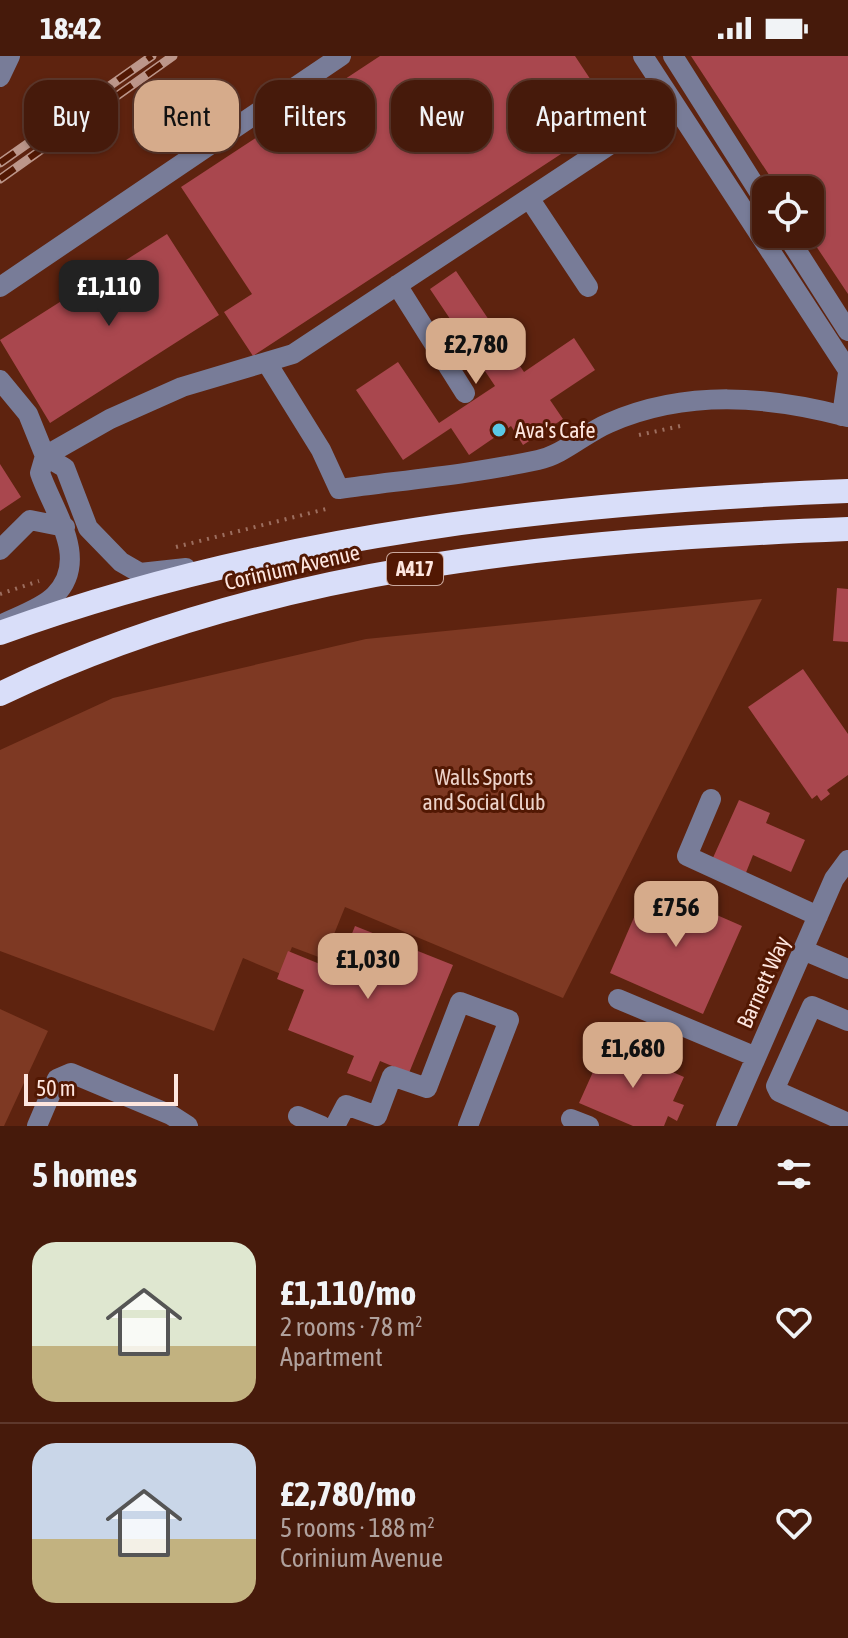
<!DOCTYPE html>
<meta charset="utf-8">
<style>
body{margin:0;font-family:"Asap Condensed",sans-serif;background:#502719;color:#f1f3f6;height:100vh;display:flex;flex-direction:column;font-size:30px;white-space:nowrap}
*{box-sizing:border-box;margin:0}
p{font-size:26px;color:#b0a19d}
.icon{flex:none;width:44px;height:44px;fill:none;stroke:currentColor;stroke-width:2;stroke-linecap:round;stroke-linejoin:round}
.map{position:relative;height:1070px;overflow:hidden}
.details{display:flex;flex-direction:column;background:#461a0b;flex:1}
.details>*{flex:none}
.hud{position:absolute;left:24px;top:24px;width:800px;height:72px;display:flex;gap:16px}
.tools{position:absolute;left:752px;top:120px;display:grid;gap:16px}
.tools a{display:grid;place-items:center;width:72px;height:72px;border-radius:16px;background:#461a0b;box-shadow:0 2px 6px #0004,0 0 0 2px #5e382c;font-size:40px}
.scale{position:absolute;left:24px;bottom:20px;width:154px;box-sizing:border-box;padding-left:8px;border:4px solid #fee6df;border-top:0;font-size:22px;line-height:28px;white-space:nowrap;color:#fee6df;-webkit-text-stroke:6px #521803;paint-order:stroke}
.price{position:absolute;translate:-50% -68px;padding:0 18px;border-radius:16px;background:#d6ab8b;color:#111;font-size:26px;line-height:52px;filter:drop-shadow(0 2px 4px #0008)}
.price::after{content:'';position:absolute;left:50%;top:48px;width:24px;height:18px;margin-left:-12px;background:inherit;clip-path:polygon(0 0,100% 0,50% 100%)}
.price.active{background:#222;color:#fff}
ul{padding:0;list-style:none}
li{display:flex;align-items:center;gap:24px;height:200px;padding:0 32px}
li+li{border-top:2px solid #5e382c}
li span{display:grid;place-items:center;flex:none;width:224px;height:160px;border-radius:24px;color:#555}
li>.icon{margin-inline-start:auto}
span .icon{width:96px;height:96px;fill:#fffc;stroke-width:1}
li b{font-size:34px}
h2{display:flex;justify-content:space-between;align-items:center;height:96px;padding:0 32px;font-size:34px}
.chip{padding:0 28px;border-radius:24px;background:#461a0b;box-shadow:0 2px 6px #0004,0 0 0 2px #5e382c;font-size:28px;line-height:72px}
.chip.active{background:#d6ab8b;color:#111}
.status{display:flex;justify-content:space-between;align-items:center;height:56px;padding:0 40px;background:#461a0b;direction:ltr}
.status svg{height:22px;fill:currentColor}
.map>svg:first-child{display:block}
.green{fill:#7e3923}
.building{fill:#a9474e}
.lines{fill:none;stroke-linecap:round;stroke-linejoin:round}
.path{stroke:#9c6e5f;stroke-width:4;stroke-dasharray:2 6;stroke-linecap:butt}
.minor{stroke:#787c98;stroke-width:20}
.highway{stroke:#d9def9;stroke-width:24}
.rail-casing{stroke:#bc968a;stroke-width:9}
.rail{stroke:#521803;stroke-width:6;stroke-dasharray:18;stroke-linecap:butt}
.poi-dot{fill:#5ac8e5;stroke:#521803;stroke-width:3}
.labels{text-anchor:middle;stroke-width:6;stroke-linejoin:round;paint-order:stroke}
.shield{fill:#521803;stroke:#caa89d;stroke-width:2}
.shield-label{font-size:20px;font-weight:bold;fill:#fee6df}
.poi-label{font-size:22px;fill:#fee6df;stroke:#521803;text-anchor:start}
.street-label{font-size:22px;fill:#fee6df;stroke:#521803}
.park-label{font-size:22px;fill:#edd3ca;stroke:#521803}
</style>
<div class="status"><b>18:42</b><svg viewBox="0 0 49 12"><path d="M0 12V9h3v3zM5 12V6h3v6zM10 12V3h3v9zM15 12V0h3v12zM26 1h20v11H26zM47 4h2v5h-2z"/></svg></div>
<div class="map">
<svg width="848" height="1070" viewBox="0 0 848 1070">
<rect width="100%" height="100%" fill="#5e230f"/>
<!-- green -->
<path class="green" d="M762 543 563 942 345 851 324 903 292 891 281 918 243 902 214 975 0 895V694L113 642 366 583Z
M0 953 48 975 4 1070H0Z"/>
<!-- building -->
<path class="building" d="M380 0H575L616 62 253 300 224 256 252 238 181 131Z
M691 0H848V238L808 178 810 134H779Z
M167 178 219 259 50 367 0 284Z
M456 215 524 316 574 282 595 314 550 344 563 363 523 389 511 370 469 399 451 372 403 404 356 334 398 306 439 367 495 330 430 233Z
M0 408 21 441 0 455Z
M837 532 848 533V586L833 585Z
M803 613 848 678V719L827 734 830 738 821 745 817 739 812 743 748 651Z
M739 744 770 757 766 767 805 784 791 816 753 799 745 819 712 804Z
M648 829 742 870 703 958 610 917Z
M355 870 453 909 409 1017 380 1005 371 1026 347 1017 354 1000 288 974 304 934 277 923 288 895 337 915Z
M606 987 684 1021 673 1045 684 1049 677 1065 668 1060 664 1070H633L579 1047Z"/>
<g class="lines">
<!-- path -->
<path class="path" d="M639 379 685 369
M176 491 330 452
M0 538 39 525"/>
<!-- minor -->
<path class="minor" d="M643 0 848 314
M673 0 766 147
M0 21 10 0
M529 142 588 231
M786 178 848 275
M397 229 465 337
M0 231 341 0
M267 307 321 394 339 433C405 424 473 418 538 404 563 399 585 377 609 367 687 333 768 340 848 361
M0 324 28 358 45 400 110 363 182 331 293 298 673 47
M842 360 848 317
M0 494 30 464 65 471
M0 569C16 561 43 552 55 539 91 503 52 453 40 417L45 400 65 412 88 472 121 506 140 517 186 512
M711 743 687 800 818 860
M803 894 848 913
M618 943 756 1001
M848 965 812 950 776 1030 779 1036 848 1067
M298 1060 322 1070
M571 1063 589 1070
M37 1070 57 1023 71 1017 171 1059 188 1070
M335 1070 346 1049 377 1060 392 1020 427 1032 460 946 509 964 468 1070
M726 1070 834 823 848 804"/>
<!-- highway -->
<path class="highway" d="M0 577C270 479 562 446 848 435
M0 638C262 511 561 484 848 473"/>
<!-- rail casing -->
<g class="rail-casing">
<path id="rail" d="M0 107 152 0
M0 123 173 0"/>
</g>
<!-- rail -->
<use href="#rail" class="rail"/>
</g>
<!-- markers -->
<circle class="poi-dot" cx="499" cy="374" r="8"/>
<g class="labels">
<!-- shield labels -->
<rect class="shield" x="387" y="497" width="56" height="32" rx="6"/>
<g class="shield-label">
<text x="415" y="520">A417</text>
</g>
<!-- poi labels -->
<g class="poi-label">
<text x="515" y="382">Ava's Cafe</text>
</g>
<!-- street labels -->
<g class="street-label">
<text transform="translate(292 511) rotate(-13)" y="8">Corinium Avenue</text>
<text transform="translate(763 926) rotate(-66)" y="8">Barnett Way</text>
</g>
<!-- park labels -->
<g class="park-label">
<text x="484" y="729">Walls Sports<tspan x="484" dy="25">and Social Club</tspan></text>
</g>
</g>
</svg>
<div class="tools">
<a><svg class="icon" aria-label="locate" viewBox="0 0 24 24"><circle cx="12" cy="12" r="6"/><path d="M12 2v4M12 18v4M2 12h4M18 12h4"/></svg></a>
</div>
<div class="scale">50 m</div>
<b class="price active" style="left:109px;top:272px">£1,110</b>
<b class="price" style="left:476px;top:330px">£2,780</b>
<b class="price" style="left:676px;top:893px">£756</b>
<b class="price" style="left:368px;top:945px">£1,030</b>
<b class="price" style="left:633px;top:1034px">£1,680</b>
<div class="hud">
<a class="chip">Buy</a>
<a class="chip active">Rent</a>
<a class="chip">Filters</a>
<a class="chip">New</a>
<a class="chip">Apartment</a>
</div>
</div>
<section class="details">
<h2>5 homes<svg class="icon" aria-label="filters" viewBox="0 0 24 24"><path d="M4 7h16M4 17h16"/><circle cx="9" cy="7" r="2"/><circle cx="15" cy="17" r="2"/></svg></h2>
<ul>
<li><span style="background:linear-gradient(#dfe7d0 65%,#c2b280 0)"><svg class="icon" aria-label="home" viewBox="0 0 24 24"><path d="M3 11l9-7 9 7M6 9v11h12V9"/></svg></span><div><b>£1,110/mo</b><p>2 rooms · 78 m²</p><p>Apartment</p></div><svg class="icon" aria-label="heart" viewBox="0 0 24 24"><path d="M12 20l-8-8c-3-5 5-10 8-4 3-6 11-1 8 4z"/></svg></li>
<li><span style="background:linear-gradient(#c9d6e8 60%,#c2b280 0)"><svg class="icon" aria-label="home" viewBox="0 0 24 24"><path d="M3 11l9-7 9 7M6 9v11h12V9"/></svg></span><div><b>£2,780/mo</b><p>5 rooms · 188 m²</p><p>Corinium Avenue</p></div><svg class="icon" aria-label="heart" viewBox="0 0 24 24"><path d="M12 20l-8-8c-3-5 5-10 8-4 3-6 11-1 8 4z"/></svg></li>
</ul>
</section>
